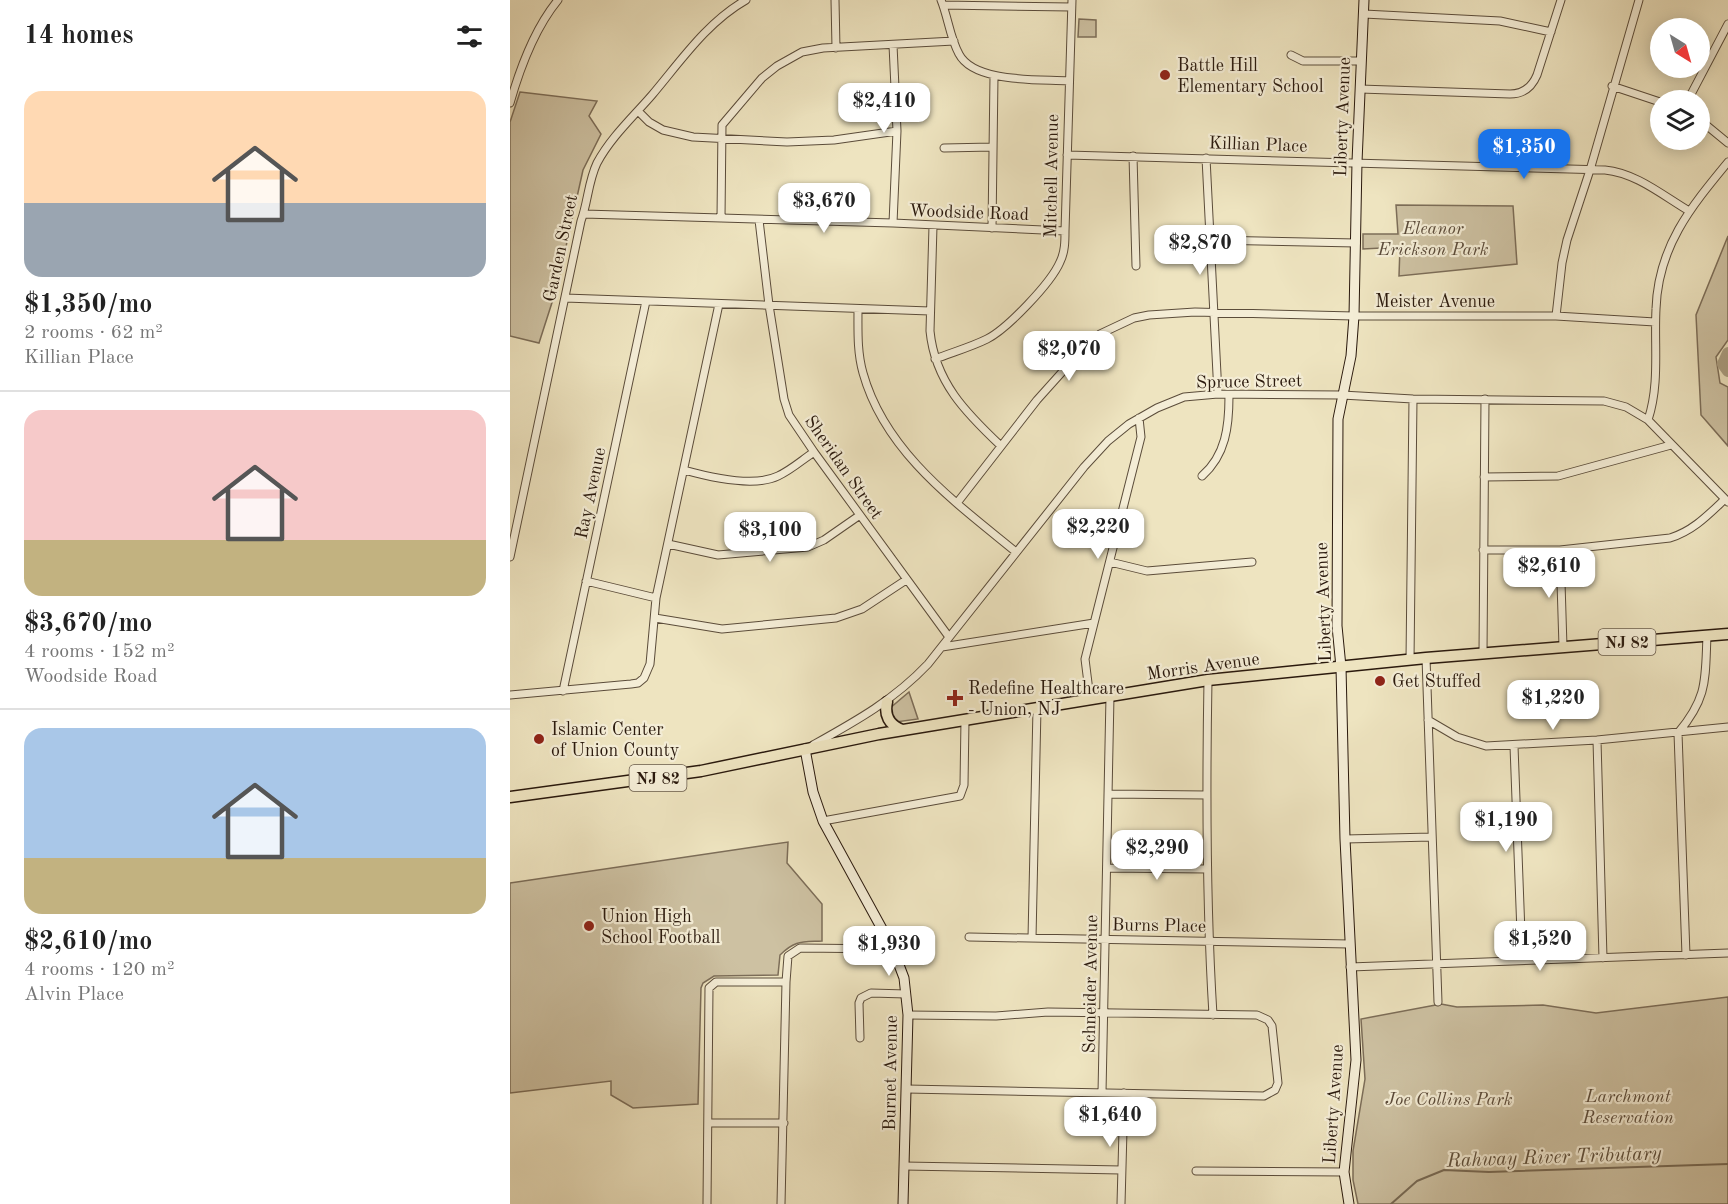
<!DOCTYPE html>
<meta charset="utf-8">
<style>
body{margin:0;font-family:"Old Standard TT",serif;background:#f6f6f6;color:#222;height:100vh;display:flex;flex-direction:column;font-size:22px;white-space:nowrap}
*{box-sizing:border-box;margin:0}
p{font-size:20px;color:#767676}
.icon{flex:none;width:33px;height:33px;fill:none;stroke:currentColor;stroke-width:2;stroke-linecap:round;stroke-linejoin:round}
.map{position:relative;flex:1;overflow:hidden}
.side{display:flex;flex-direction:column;background:#fff;width:510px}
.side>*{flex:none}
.needle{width:39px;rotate:143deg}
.buttons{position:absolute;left:1140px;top:18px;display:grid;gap:12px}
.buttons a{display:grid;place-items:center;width:60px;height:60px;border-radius:50%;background:#fff;box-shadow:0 3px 15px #0003;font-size:30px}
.price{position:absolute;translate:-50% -51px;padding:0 14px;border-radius:12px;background:#fff;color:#222;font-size:20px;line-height:39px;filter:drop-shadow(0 2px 3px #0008)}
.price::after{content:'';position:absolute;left:50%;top:36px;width:18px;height:14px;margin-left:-9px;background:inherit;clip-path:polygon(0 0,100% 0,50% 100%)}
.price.active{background:#1a73e8;color:#fff}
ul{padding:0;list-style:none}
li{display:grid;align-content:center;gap:12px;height:318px;padding:0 24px}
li+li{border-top:2px solid #e0e0e0}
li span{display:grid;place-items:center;height:186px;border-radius:18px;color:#555}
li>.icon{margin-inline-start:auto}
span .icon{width:108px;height:108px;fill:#fffc;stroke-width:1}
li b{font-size:26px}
h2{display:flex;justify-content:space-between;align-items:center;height:72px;padding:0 24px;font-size:26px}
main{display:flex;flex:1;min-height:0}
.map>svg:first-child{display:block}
.green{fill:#cdc1a2;stroke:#7c6d58;stroke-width:1.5}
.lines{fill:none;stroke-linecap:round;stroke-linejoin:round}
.stream{stroke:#776954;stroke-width:2}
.river{stroke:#ab9f83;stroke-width:12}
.street-casing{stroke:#5b4c3a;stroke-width:9}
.secondary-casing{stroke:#2a190d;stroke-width:11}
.primary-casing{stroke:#2a190d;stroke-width:13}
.street{stroke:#f4edd6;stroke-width:7}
.secondary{stroke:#f4edd6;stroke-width:9}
.primary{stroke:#eee4c0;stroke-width:10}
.poi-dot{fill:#8f2418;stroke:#f4edd6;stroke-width:2}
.labels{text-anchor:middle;stroke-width:4.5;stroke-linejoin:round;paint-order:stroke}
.shield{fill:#f4edd6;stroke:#675949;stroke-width:1.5}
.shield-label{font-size:16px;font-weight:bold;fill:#2a190d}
.poi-label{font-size:18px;fill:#2a190d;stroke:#f4edd6;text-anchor:start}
.street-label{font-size:18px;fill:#2a190d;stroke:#f4edd6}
.park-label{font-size:18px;font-style:italic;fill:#5b4b3a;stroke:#f4edd6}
.water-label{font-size:20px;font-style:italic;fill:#5e4f3c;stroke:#f4edd6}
</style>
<main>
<section class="side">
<h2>14 homes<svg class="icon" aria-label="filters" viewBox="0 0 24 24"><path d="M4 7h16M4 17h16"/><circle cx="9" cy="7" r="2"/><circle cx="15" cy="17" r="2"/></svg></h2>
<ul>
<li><span style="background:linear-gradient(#ffd9b3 60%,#9aa5b1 0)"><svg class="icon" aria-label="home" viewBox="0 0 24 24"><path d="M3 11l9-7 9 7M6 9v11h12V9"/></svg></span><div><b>$1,350/mo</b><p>2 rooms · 62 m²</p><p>Killian Place</p></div></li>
<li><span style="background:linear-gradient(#f6c9c9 70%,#c2b280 0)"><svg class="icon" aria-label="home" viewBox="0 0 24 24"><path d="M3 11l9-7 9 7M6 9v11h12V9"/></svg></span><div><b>$3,670/mo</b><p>4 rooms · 152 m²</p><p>Woodside Road</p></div></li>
<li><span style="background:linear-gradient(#a9c7e8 70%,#c2b280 0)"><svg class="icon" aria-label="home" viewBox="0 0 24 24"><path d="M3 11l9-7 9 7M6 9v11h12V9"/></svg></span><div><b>$2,610/mo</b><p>4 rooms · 120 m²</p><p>Alvin Place</p></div></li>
</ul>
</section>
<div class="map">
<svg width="1218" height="1204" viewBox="0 0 1218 1204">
<rect width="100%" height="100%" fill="#eee4c0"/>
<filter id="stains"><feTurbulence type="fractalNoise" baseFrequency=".00333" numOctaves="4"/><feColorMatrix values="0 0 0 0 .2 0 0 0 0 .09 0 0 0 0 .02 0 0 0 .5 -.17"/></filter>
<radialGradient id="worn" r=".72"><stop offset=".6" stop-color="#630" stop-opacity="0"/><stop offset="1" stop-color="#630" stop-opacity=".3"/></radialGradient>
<!-- green -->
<path class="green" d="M569 19 586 20V37H568Z
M10 92 87 101 79 116 91 134 73 170 47 287 29 343 0 336V122Z
M886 205 1003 206 1007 264 889 276 890 247 853 249V234H888Z
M1218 236V340L1206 357 1210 383 1218 387V446L1191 415 1186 315Z
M399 692 408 719 386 722 379 709Z
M278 842 277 863 312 904V941C292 942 285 940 270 955L268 975 204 976 193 983 191 988 188 1104 123 1108 101 1095V1081L0 1093V883Z
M1218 997V1204H848L843 1180V1151L855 1079 851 1019 931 1004 947 1007 1033 1005 1086 1013Z"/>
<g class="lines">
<!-- stream -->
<path class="stream" d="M881 1204 907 1181 934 1170 979 1172 1218 1164"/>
<!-- river -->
<path class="river" d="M1218 353 1213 364 1218 371"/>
<!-- street casing -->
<g class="street-casing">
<path id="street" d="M325 0 326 48
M431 0C438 17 440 38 449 54 464 83 529 79 558 81
M433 5 561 7
M854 14 990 21 1041 32
M781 55 793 61H850
M1102 86 1150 102
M850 89 1000 94C1013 94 1022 87 1027 75L1051 0
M1178 100 1218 24
M0 103C10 68 25 28 48 0
M128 111 139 122 153 130 183 137 277 142 324 140 387 131
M1190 120 1218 143
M434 148 482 147
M557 155 1095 170C1126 173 1152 195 1179 211
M623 156 626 266
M696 158 708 394
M74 214 383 223 555 231
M211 218 212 125 252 78 267 66 292 52 313 48 444 41
M249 220 259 305 274 399 279 415 304 452 439 637
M383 223 387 131 383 45
M423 226 420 331C425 382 456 413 491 446
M482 228 484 76
M701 240 846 243
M55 298 420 311
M348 309C348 330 347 352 353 373 375 452 445 502 506 552
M1046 316 1052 263 1057 240 1080 170 1129 0
M425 359C443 352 461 347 477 339 497 329 541 283 550 262 555 252 555 241 555 231L562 0
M1138 420C1150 384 1144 345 1146 309 1148 247 1180 208 1218 162
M174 470C199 477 243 488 268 476 281 470 292 460 304 452
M692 476C716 455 719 426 719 396
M974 477 1048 476 1161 445
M447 503 527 400 571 351 590 334 624 318 639 315 685 312 844 316H1046L1145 322
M158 544 208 555 298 547 314 540 350 515
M973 550H1050L1160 538C1183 531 1198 515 1215 499
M1050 550 1053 647
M0 557 71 221C78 202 78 182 87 163 101 137 123 117 142 95 170 62 197 22 236 0
M600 562 637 571 742 562
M76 581 146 598
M145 618 212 629 326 618 352 609 396 580
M432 647 584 623
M973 654 975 399
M916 658 928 1002
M900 660 903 399
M698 680C696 791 696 903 703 1015
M53 691 136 301
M0 695 121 684 128 683 134 678 140 664 146 598 209 304
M580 699 575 659 631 437 629 418
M918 720 947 737 976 746 1087 740 1218 727
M1168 733 1176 955
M1168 733C1198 697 1195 680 1197 636
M1087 740 1093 958
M303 745C346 721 384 700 418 664L574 467 598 441 619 424 647 408 674 397 708 394 832 395 903 399 1094 401 1116 407 1138 420 1218 502
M1004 746 1012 960
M599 794 696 795
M313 821 450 796 454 785 455 720
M835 839 922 837
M597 868 697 869
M459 937 839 944
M522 938 527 708
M840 967 1218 953
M350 1038 349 1003 351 998 361 993 396 994
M397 1089 754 1096 765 1090 768 1083 762 1026 758 1020 747 1015 538 1012 486 1016 398 1015
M592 1093 600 696
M198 1123H274
M394 1166 611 1170
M686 1171 834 1172
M197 1204 199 988 206 982H276
M271 1204 276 982 278 956 290 948 383 949
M611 1204 614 1093"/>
</g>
<!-- secondary casing -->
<g class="secondary-casing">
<path id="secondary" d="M295 749 303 792 313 821 383 949 394 978 398 1015 393 1204
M839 1204 834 1172 846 1060 835 839 831 667 827 626 828 419 841 356 844 316 847 162 854 0"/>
</g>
<!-- primary casing -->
<g class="primary-casing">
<path id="primary" d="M377 702C374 715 379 725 392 730
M0 797 191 771 369 734 698 680 916 658 1218 634"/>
</g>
<!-- street -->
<use href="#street" class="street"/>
<!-- secondary -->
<use href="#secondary" class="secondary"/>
<!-- primary -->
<use href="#primary" class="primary"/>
</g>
<!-- markers -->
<g class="poi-dot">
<circle cx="655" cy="75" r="6"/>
<circle cx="870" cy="681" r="6"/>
<path d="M442 689h6v6h6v6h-6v6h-6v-6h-6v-6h6z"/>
<circle cx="29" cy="739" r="6"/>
<circle cx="79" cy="926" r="6"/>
</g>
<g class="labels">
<!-- shield labels -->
<g class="shield">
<rect x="1088.5" y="629" width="57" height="26" rx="4.5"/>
<rect x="119.5" y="765" width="57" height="26" rx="4.5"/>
</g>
<g class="shield-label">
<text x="1117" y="648">NJ 82</text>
<text x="148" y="784">NJ 82</text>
</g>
<!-- poi labels -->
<g class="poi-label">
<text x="667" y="71">Battle Hill<tspan x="667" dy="21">Elementary School</tspan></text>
<text x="882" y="687">Get Stuffed</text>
<text x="458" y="694">Redefine Healthcare<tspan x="458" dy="21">- Union, NJ</tspan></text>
<text x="41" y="735">Islamic Center<tspan x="41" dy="21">of Union County</tspan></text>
<text x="91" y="922">Union High<tspan x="91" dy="21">School Football</tspan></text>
</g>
<!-- street labels -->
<g class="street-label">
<text transform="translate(832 117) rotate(-88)" y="6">Liberty Avenue</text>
<text transform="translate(748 144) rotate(2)" y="6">Killian Place</text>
<text transform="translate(541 176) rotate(-89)" y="6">Mitchell Avenue</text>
<text transform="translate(459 212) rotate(2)" y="6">Woodside Road</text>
<text transform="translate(50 248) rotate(-78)" y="6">Garden Street</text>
<text x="925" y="307">Meister Avenue</text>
<text transform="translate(739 381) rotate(-1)" y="6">Spruce Street</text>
<text transform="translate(334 467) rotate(55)" y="6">Sheridan Street</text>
<text transform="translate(80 493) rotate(-78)" y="6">Ray Avenue</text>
<text transform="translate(813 602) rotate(-92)" y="6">Liberty Avenue</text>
<text transform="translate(693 666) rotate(-8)" y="6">Morris Avenue</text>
<text transform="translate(649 925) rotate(1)" y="6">Burns Place</text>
<text transform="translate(580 984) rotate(-89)" y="6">Schneider Avenue</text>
<text transform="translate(380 1073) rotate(-89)" y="6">Burnet Avenue</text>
<text transform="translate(823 1104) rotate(-86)" y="6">Liberty Avenue</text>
</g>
<!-- park labels -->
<g class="park-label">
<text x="923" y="234">Eleanor<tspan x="923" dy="21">Erickson Park</tspan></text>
<text x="1118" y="1102">Larchmont<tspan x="1118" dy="21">Reservation</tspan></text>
<text x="939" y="1105">Joe Collins Park</text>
</g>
<!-- water labels -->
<g class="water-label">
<text transform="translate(1044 1156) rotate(-2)" y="7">Rahway River Tributary</text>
</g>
</g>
<rect width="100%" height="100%" filter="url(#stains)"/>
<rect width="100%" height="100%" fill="url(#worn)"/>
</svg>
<div class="buttons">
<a><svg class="needle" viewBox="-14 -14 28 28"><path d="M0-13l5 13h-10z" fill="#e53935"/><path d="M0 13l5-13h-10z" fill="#767676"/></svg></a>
<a><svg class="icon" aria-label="layers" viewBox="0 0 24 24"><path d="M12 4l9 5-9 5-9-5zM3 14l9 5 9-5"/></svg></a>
</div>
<b class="price" style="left:374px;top:134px">$2,410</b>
<b class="price active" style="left:1014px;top:180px">$1,350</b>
<b class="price" style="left:314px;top:234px">$3,670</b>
<b class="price" style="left:690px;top:276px">$2,870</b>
<b class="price" style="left:559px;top:382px">$2,070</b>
<b class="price" style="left:588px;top:560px">$2,220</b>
<b class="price" style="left:260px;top:563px">$3,100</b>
<b class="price" style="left:1039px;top:599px">$2,610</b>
<b class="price" style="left:1043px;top:731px">$1,220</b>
<b class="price" style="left:996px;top:853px">$1,190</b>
<b class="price" style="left:647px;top:881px">$2,290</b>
<b class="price" style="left:1030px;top:972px">$1,520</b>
<b class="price" style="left:379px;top:977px">$1,930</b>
<b class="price" style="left:600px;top:1148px">$1,640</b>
</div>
</main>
